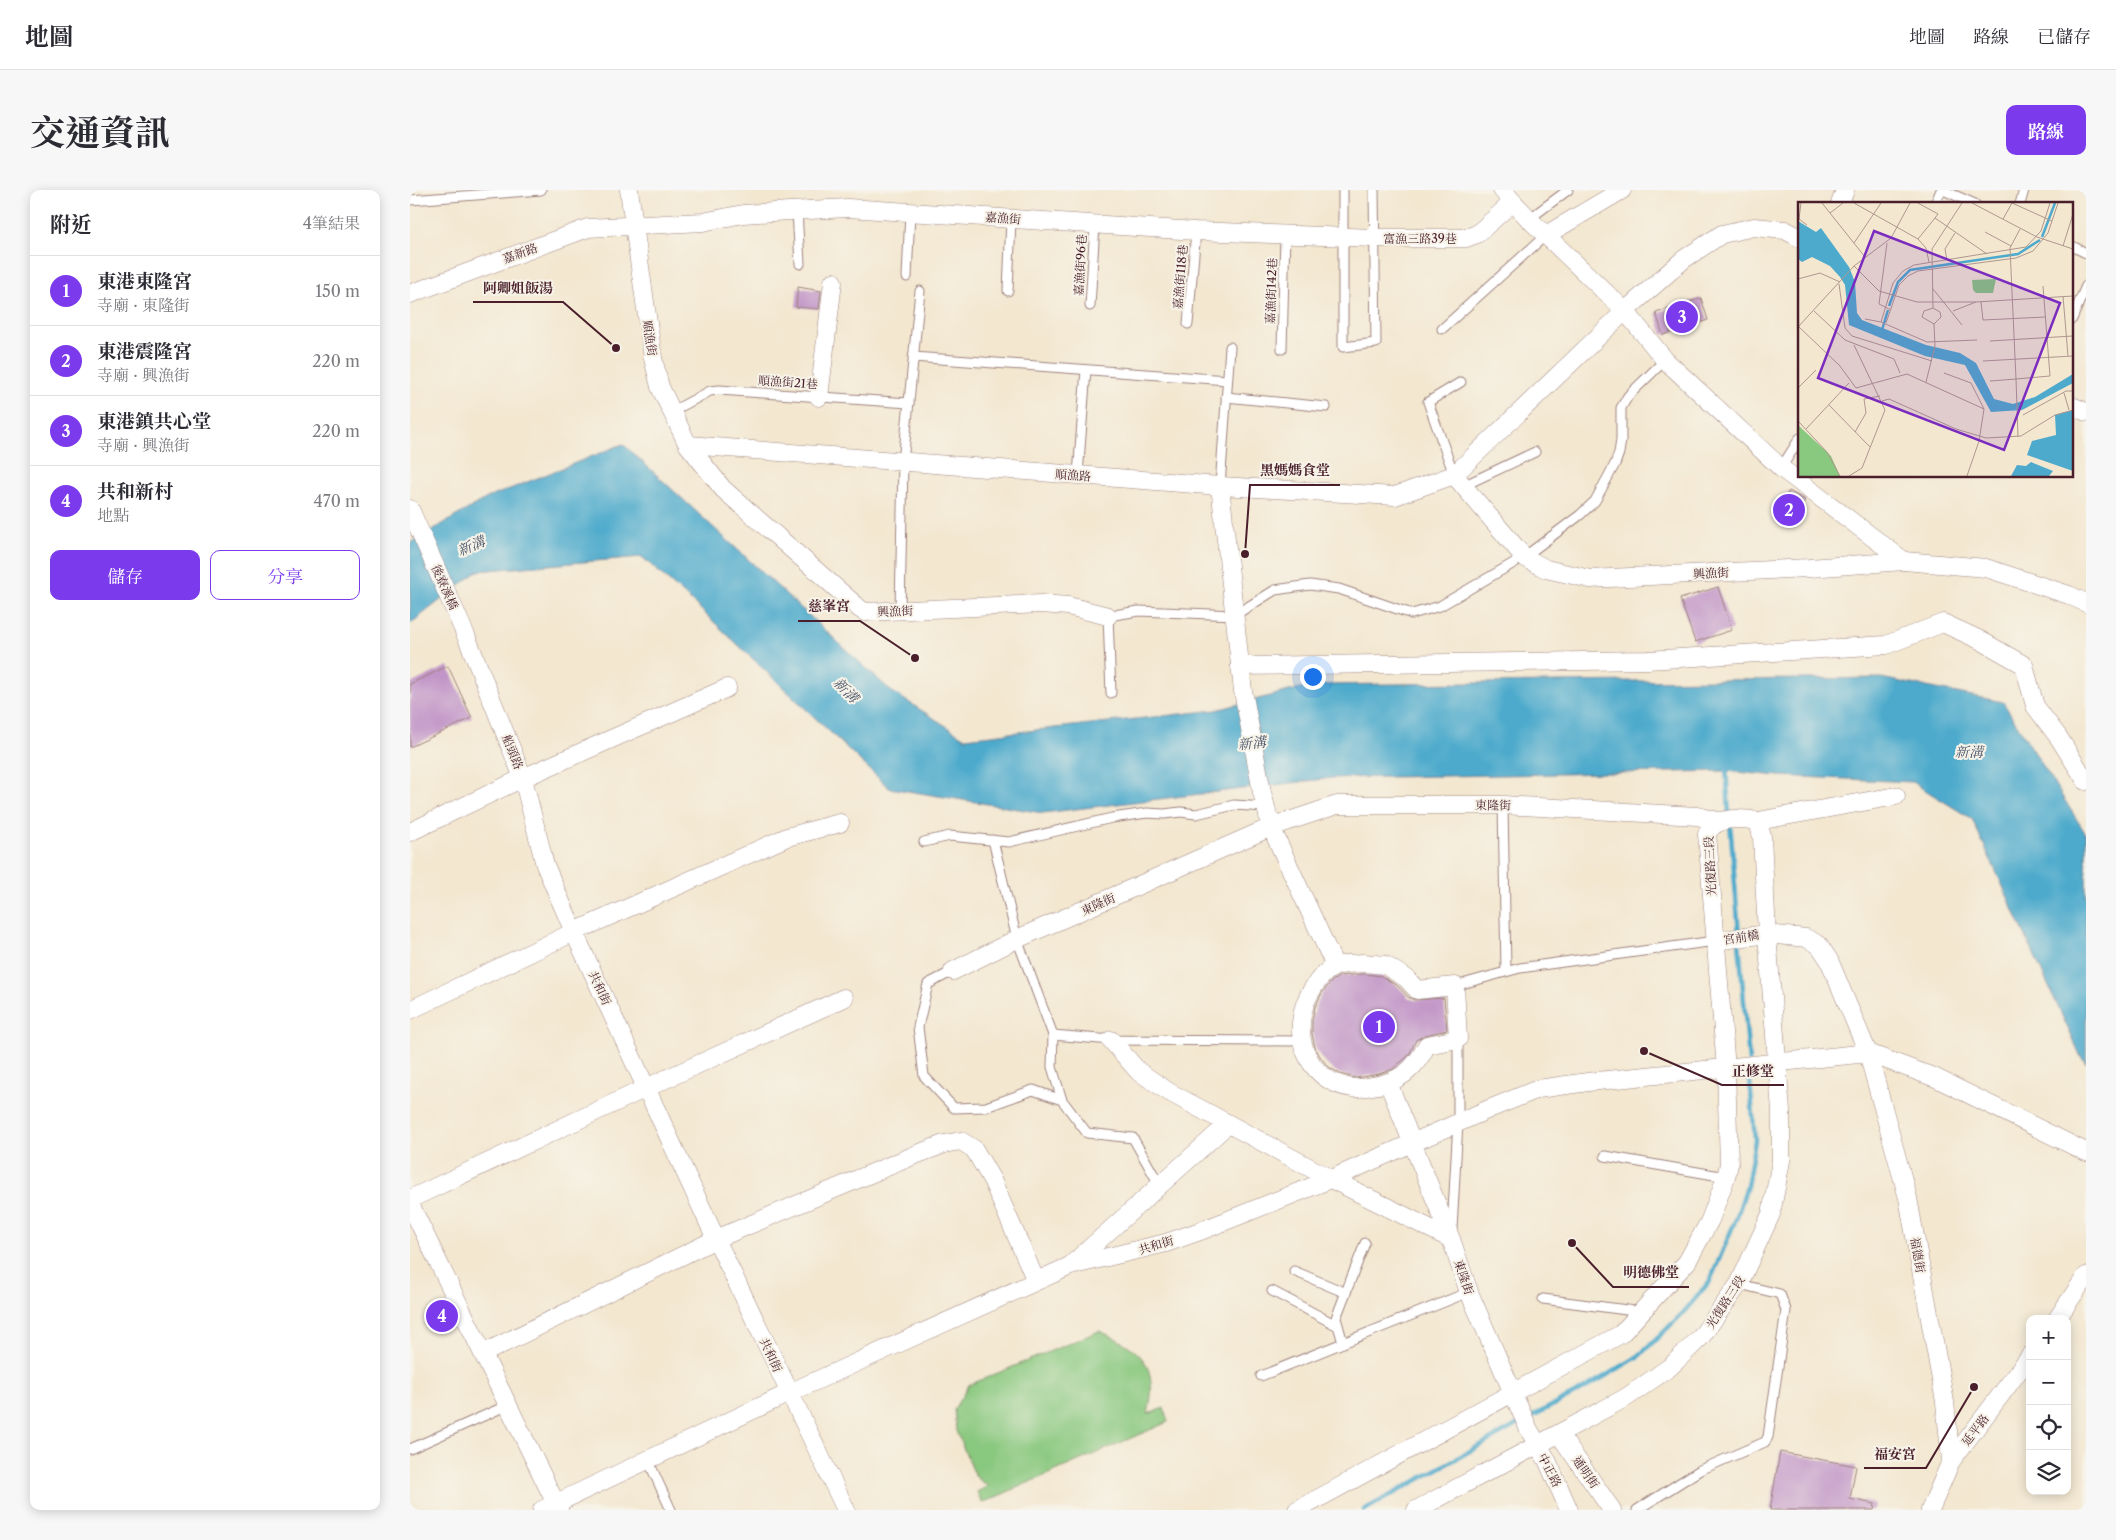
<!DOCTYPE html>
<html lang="zh-TW">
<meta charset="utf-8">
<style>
:root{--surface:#fff;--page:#f7f7f7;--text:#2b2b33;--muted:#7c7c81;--line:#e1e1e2;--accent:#7c3aed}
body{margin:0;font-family:"Libre Caslon Text","Noto Serif TC",serif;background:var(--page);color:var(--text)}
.controls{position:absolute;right:15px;bottom:15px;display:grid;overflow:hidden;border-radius:10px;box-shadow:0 2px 12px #0003}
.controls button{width:45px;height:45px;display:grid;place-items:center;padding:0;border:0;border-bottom:1px solid var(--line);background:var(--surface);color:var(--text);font:25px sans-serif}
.you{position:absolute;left:902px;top:486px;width:18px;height:18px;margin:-12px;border:4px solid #fff;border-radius:50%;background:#1a73e8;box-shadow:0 0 0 8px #1a73e833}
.badge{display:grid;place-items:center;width:32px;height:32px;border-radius:50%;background:var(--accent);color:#fff;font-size:16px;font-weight:700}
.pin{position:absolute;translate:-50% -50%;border:2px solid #fff;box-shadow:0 1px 5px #0006}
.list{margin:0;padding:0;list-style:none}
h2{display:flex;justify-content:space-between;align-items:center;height:65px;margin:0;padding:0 20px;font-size:21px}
h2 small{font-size:16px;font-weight:400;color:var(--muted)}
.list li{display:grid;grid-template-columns:32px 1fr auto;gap:15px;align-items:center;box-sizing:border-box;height:70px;padding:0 20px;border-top:1px solid var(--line)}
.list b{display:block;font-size:19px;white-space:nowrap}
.list p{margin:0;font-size:16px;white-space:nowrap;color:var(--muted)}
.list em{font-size:16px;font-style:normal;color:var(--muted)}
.actions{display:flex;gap:10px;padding:15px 20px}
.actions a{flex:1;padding:11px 0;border:1px solid var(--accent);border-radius:10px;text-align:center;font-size:18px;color:var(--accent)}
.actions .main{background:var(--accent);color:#fff}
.icon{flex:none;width:28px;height:28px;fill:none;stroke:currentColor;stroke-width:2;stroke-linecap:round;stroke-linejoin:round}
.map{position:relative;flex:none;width:1676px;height:1320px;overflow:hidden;border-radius:10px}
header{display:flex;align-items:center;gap:30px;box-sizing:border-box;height:70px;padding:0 25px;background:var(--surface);border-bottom:1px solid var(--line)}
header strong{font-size:24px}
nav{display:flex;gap:28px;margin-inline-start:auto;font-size:18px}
.intro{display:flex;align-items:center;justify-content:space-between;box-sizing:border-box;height:120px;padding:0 30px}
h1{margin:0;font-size:35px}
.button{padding:12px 22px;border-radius:10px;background:var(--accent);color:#fff;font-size:18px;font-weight:700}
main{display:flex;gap:30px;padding:0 30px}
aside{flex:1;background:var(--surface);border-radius:10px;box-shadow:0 2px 12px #0003}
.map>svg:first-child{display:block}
.green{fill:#89c87f;stroke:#6a7455}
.water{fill:#4eaacc;stroke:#4c647c}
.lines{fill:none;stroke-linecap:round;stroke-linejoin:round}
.stream{stroke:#4eaacc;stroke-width:4.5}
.building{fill:#c195c7}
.service-casing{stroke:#9e837e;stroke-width:11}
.minor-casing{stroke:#9e837e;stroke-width:19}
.service{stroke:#fff;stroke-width:9}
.minor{stroke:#fff;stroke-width:18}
.labels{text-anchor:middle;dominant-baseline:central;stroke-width:4;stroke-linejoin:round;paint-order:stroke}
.street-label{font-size:12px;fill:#4a1f2b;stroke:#f7f3e8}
.water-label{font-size:14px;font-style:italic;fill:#4c576b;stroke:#f7f3e8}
.inset-river{fill:none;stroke:#4eaacc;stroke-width:2.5}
.inset-road{fill:none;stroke:#af978e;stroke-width:1}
.view{fill:#7b2cbf;fill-opacity:0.15;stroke:#7b2cbf;stroke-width:2.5}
.inset-edge{fill:none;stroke:#4a1f2b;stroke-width:2.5}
.leader{fill:none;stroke:#4a1f2b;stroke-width:2}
.callout-dot{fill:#4a1f2b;stroke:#f7f3e8;stroke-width:2}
.callout-label{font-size:14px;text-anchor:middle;font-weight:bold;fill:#4a1f2b;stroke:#f7f3e8;stroke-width:4;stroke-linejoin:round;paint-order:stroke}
</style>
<header>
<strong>地圖</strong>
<nav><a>地圖</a><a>路線</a><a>已儲存</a></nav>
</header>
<div class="intro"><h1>交通資訊</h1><a class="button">路線</a></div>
<main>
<aside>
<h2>附近<small>4筆結果</small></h2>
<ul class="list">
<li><span class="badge">1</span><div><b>東港東隆宮</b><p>寺廟 · 東隆街</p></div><em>150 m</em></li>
<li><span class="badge">2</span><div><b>東港震隆宮</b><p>寺廟 · 興漁街</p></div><em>220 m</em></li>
<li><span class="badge">3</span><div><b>東港鎮共心堂</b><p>寺廟 · 興漁街</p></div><em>220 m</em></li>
<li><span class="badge">4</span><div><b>共和新村</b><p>地點</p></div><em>470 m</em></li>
</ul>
<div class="actions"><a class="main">儲存</a><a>分享</a></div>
</aside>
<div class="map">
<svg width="1676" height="1320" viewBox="0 0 1676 1320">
<rect width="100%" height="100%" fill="#f7f3e8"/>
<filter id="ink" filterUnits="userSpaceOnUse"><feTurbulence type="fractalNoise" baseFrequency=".02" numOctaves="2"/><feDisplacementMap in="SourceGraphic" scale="10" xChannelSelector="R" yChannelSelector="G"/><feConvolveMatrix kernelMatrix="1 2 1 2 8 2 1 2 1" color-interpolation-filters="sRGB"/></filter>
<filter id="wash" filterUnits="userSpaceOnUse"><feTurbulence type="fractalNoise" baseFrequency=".0096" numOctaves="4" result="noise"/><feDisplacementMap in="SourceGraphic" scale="20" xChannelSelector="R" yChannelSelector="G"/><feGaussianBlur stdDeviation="1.12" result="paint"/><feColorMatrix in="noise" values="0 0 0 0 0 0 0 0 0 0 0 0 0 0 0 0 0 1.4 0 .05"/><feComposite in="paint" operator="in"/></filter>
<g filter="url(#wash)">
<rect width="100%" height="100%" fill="#f3e7d0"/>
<path class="green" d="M689,1141C733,1159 749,1176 738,1224L754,1218L758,1232L572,1313L567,1302L578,1296L566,1287L546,1241L544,1219L559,1195Z"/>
<polygon class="water" points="213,254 481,501 555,548 806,520 902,495 1471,488 1593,512 1676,644 1676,873 1671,867 1562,629 1502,592 1369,586 1316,581 923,588 633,623 479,598 287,416 232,367 68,381 0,434 0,353 77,308"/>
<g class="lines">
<g class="stream">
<polyline points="1316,575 1319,625"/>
<polyline points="1320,632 1329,744"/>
<polyline points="1329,752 1339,871"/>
<polyline points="1119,1228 1170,1201 1229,1166 1273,1123 1300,1091 1326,1029 1337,996 1345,950 1339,879"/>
<polyline points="954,1320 1112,1232"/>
</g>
</g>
<g id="blocks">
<g class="building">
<polygon points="388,97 411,101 409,119 386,117"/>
<polygon points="1291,108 1298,130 1253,145 1246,123"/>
<polygon points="1379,301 1395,310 1379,338 1363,329"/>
<polygon points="1308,397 1322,440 1285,452 1270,409"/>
<polygon points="38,476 62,528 0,557 0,494"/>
<polygon points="953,784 971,786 988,796 998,807 1004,810 1034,808 1037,840 1015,845 1006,850 999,865 983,879 969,884 946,888 930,884 919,877 911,868 905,857 902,844 902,831 905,817 912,803 922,791 930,786"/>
<polygon points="1370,1262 1446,1276 1440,1309 1465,1314 1464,1320 1360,1320"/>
</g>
</g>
</g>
<g filter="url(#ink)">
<use href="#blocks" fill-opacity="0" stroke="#9e837e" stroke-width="1"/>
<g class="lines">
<g class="service-casing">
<g id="service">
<polyline points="933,0 933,157 966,153 964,0"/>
<polyline points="1533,0 1565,14"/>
<polyline points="0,10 131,0"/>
<polyline points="1525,14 1531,0"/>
<polyline points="1610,14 1614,0"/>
<polyline points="387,20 390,74"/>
<polyline points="1119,29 1158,0"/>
<polyline points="1662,56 1676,63"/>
<polyline points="497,87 500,22"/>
<polyline points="598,101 601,29"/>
<polyline points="680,116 685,34"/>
<polyline points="1662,129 1676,96"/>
<polyline points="778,134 786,41"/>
<polyline points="1032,139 1136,45"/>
<polyline points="872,159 875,44"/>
<polyline points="503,167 817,190"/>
<polyline points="816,207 916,217"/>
<polyline points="261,222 300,201 309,200 499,213"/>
<polyline points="1371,278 1390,248"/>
<polyline points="668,285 676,180"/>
<polyline points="1044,285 1018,212 1051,192"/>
<polyline points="810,296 820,157"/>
<polyline points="1053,296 1125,262"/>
<polyline points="490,421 493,272 510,101"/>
<polyline points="701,503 698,426 729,421 825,425 865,400 900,395 929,399 1002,424 1030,416 1114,367 1170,325 1185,311 1205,274 1209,263 1211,250 1211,218 1218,206 1255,170"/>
<polyline points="1093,615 1096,781"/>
<polyline points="583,650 607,749 643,845 701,850 891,851"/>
<polyline points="514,652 540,646 599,652 702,628 737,623 754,624 771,622 786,624 824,615 856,617"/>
<polyline points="543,781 518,794 508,837 514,886 544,918 576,917 623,900 652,910"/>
<polyline points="1045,796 1110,778 1305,751"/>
<polyline points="643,845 642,877 652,910 677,943 723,948 750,996"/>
<polyline points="1195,966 1316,987"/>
<polyline points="1042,1039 1048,932 1048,849"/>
<polyline points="884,1081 936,1103"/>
<polyline points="862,1101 928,1136"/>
<polyline points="1133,1109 1232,1122"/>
<polyline points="933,1153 926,1128 955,1053"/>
<polyline points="851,1186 1059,1102"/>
<polyline points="0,1259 98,1215"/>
<polyline points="238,1270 261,1320"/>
<polyline points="1227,1320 1290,1280 1355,1252 1358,1247 1376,1120 1370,1104 1329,1094"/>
</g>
</g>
<g class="minor-casing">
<g id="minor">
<polyline points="219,0 243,168 250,197 278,255 313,299 450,419 455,422 631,414 658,416 698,426"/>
<polyline points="1092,0 1119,29 1215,121 1255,170 1371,278 1494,371"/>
<polyline points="1430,14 1435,0"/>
<polyline points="1136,45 1212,0"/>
<polyline points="0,104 178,38 293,32 333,24 379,21 438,18 786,41 964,48 1056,48 1067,44 1103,12"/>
<polyline points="409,207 423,92"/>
<polyline points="1662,216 1676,222"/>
<polyline points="278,255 810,296 985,306 1044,285 1215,121 1274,69 1312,44 1344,37 1375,40 1390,48"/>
<polyline points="1044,285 1114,367 1136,379 1180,389 1399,378 1494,371 1576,378 1659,405 1676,413"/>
<polyline points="810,296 833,501 852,602 861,637 925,776"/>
<polyline points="0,319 57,448 113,588 0,642"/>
<polyline points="830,476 1238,470 1476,455 1533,433 1570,450 1614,475 1625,516 1649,548 1676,591"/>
<polyline points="317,498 113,588 135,675 164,742 306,1049 436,1320"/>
<polyline points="1348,631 1486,606"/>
<polyline points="1305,751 1357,744 1396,748 1409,755 1419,770 1458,863 1498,1008 1535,1212 1541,1271"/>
<path d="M954,773L975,775L996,788L1007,800L1045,796L1048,849L1017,855C1005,879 989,893 962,896C957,897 949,899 943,898C894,892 877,837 903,798C908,790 915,781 924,777C932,773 946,774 954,773Z"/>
<polyline points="543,781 607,749 861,637 927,615 1093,615 1287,626 1308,631"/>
<polyline points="0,820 164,742 377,647 430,633"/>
<polyline points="701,850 728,881 759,902 921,989 1041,1049"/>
<polyline points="979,895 1041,1049 1059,1102 1119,1240 1137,1270 1159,1320"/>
<polyline points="0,1009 236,898 434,808"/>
<polyline points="0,1014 149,1320"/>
<polyline points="660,1076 818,934"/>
<polyline points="1647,1129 1676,1086"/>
<polyline points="74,1163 306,1049 505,965 534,954 551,951 564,959 582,990 626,1091"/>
<polyline points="1149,1244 1202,1320"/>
<polyline points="132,1320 379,1203 660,1076 756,1053 793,1040 921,989 1079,919 1128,899 1178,892 1458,863 1526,888 1676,962"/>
<path d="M887,1320L1211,1144L1277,1072L1300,1030L1316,987L1319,974L1316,879L1297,644C1305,626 1331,628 1348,631L1352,647L1357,744L1371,921V971L1361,1024L1329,1094L1291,1147L1260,1177L1217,1207L1006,1320"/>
<polyline points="1520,1320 1541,1271 1620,1166"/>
</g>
</g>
<use href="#service" class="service"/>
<use href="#minor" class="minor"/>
</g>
</g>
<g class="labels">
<g class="street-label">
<text transform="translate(593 28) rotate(4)">嘉漁街</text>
<text x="1010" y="48">富漁三路39巷</text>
<text transform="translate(110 63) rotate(-20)">嘉新路</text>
<text transform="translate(670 75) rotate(-87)">嘉漁街96巷</text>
<text transform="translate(770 87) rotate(-85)">嘉漁街118巷</text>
<text transform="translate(861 101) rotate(-88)">嘉漁街142巷</text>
<text transform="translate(240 148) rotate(81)">順漁街</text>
<text transform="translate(378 192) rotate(4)">順漁街21巷</text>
<text transform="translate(663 285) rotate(4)">順漁路</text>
<text transform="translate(1301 383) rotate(-3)">興漁街</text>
<text transform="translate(35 397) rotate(66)">後寮溪橋</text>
<text transform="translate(485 421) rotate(-2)">興漁街</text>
<text transform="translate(103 562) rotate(68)">船頭路</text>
<text transform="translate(1083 615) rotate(1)">東隆街</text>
<text transform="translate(1300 676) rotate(-93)">光復路三段</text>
<text transform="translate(688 714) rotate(-24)">東隆街</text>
<text transform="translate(1331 747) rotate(-9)">宮前橋</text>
<text transform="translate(190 798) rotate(65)">共和街</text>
<text transform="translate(746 1055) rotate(-17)">共和街</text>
<text transform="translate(1508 1065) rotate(80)">福德街</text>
<text transform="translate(1054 1087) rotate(71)">東隆街</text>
<text transform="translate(1315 1112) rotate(-57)">光復路三段</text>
<text transform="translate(361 1165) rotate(65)">共和街</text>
<text transform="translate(1565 1240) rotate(-53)">延平路</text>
<text transform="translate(1140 1280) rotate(63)">中正路</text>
<text transform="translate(1176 1282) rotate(55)">通明街</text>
</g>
<g class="water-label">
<text transform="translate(61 356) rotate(-23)">新溝</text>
<text transform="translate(436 500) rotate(46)">新溝</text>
<text transform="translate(842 553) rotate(-6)">新溝</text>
<text x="1559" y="562">新溝</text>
</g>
</g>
<g transform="translate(1388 12)">
<rect width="275" height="275" fill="#f3e7d0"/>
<path d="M198,77L195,91H178L175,88L174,78ZM0,223L33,254L42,274H0Z" fill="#89c87f"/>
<path d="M0,19L18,30L23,26L51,65L57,80L59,111L64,118L128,143L162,151L178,161L196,197L215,202L237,195L275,172V181L224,208L193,210L167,163L127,154L51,123L47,83L42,75L32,64L14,55L4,60L0,57ZM275,208V269L229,253L234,239L258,233L257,213ZM233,260L255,269L251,274H213L219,263L228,264Z" fill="#4eaacc"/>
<path class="inset-river" d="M244,35L257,1M91,104L100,80L112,68L220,52L242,38M84,128L90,108"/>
<path class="inset-road" d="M3,1L1,17L9,23M24,1L67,55M56,1L120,37L128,46L131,60M120,1L140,12L137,16L189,52M174,1L239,35L275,47M214,1L254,19M32,11L45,1M205,17L214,1M187,30L213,44M120,37L137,16M56,41L83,1M89,41L81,102L93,108M265,44L275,12M149,58L147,47L157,31M56,64L81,89L119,100H178L275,94M0,77L22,71L42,80M41,82L47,126L54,134L134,159M135,87L164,123M265,94L270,154M183,100L185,118L247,115M135,106L134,47L164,1M135,106L142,110L143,115L136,122L124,115L126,109ZM16,109L47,138L96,157L102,171M155,109L178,100M67,117L83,120M88,121L101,83L110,74L120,69L218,56L235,49L250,31L260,1M0,125L56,64L93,36L112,1M1,125L42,164L58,186L109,172L186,207M179,138L129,140L83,120L95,81L105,69L116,63L228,45L243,29L252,1M192,139L275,134M185,159L275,154M146,171L173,181L186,207L181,239L169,274M192,179L218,177L212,46L222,27M128,180L137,144L136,122M0,186L18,168M266,191L271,208M84,199L91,197L158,227L188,236L223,234L257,213L275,208M31,203L72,245M225,213L268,189H275M0,219L29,250L42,274M8,227L51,181M57,230L68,211L66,197L82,194M220,235L218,177L252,174L245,84M51,274L64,266L87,208L56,143"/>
<path class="view" d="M76,29L262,101L206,248L20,176Z"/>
<rect width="275" height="275" class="inset-edge"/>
</g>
<path class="leader" d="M206 158L153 112H63M835 364L840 295H930M505 468L450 431H388M1234 861L1312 895H1374M1162 1053L1203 1097H1279M1564 1197L1516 1278H1454"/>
<g class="callout-dot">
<circle cx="206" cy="158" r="5"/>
<circle cx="835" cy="364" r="5"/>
<circle cx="505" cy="468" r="5"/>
<circle cx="1234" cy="861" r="5"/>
<circle cx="1162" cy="1053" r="5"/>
<circle cx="1564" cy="1197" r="5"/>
</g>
<g class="callout-label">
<text x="108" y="103">阿卿姐飯湯</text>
<text x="885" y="285">黑媽媽食堂</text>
<text x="419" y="421">慈峯宮</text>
<text x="1343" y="886">正修堂</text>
<text x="1241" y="1087">明德佛堂</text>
<text x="1485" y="1269">福安宮</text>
</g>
</svg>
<div class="controls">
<button>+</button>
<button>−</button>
<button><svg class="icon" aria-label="locate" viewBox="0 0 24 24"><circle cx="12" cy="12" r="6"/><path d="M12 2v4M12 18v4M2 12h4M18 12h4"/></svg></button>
<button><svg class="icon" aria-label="layers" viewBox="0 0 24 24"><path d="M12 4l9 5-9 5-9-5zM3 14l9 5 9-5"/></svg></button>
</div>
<div class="you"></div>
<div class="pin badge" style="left:969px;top:837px">1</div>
<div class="pin badge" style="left:1379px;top:320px">2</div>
<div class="pin badge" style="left:1272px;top:127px">3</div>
<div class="pin badge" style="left:32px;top:1126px">4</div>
</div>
</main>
